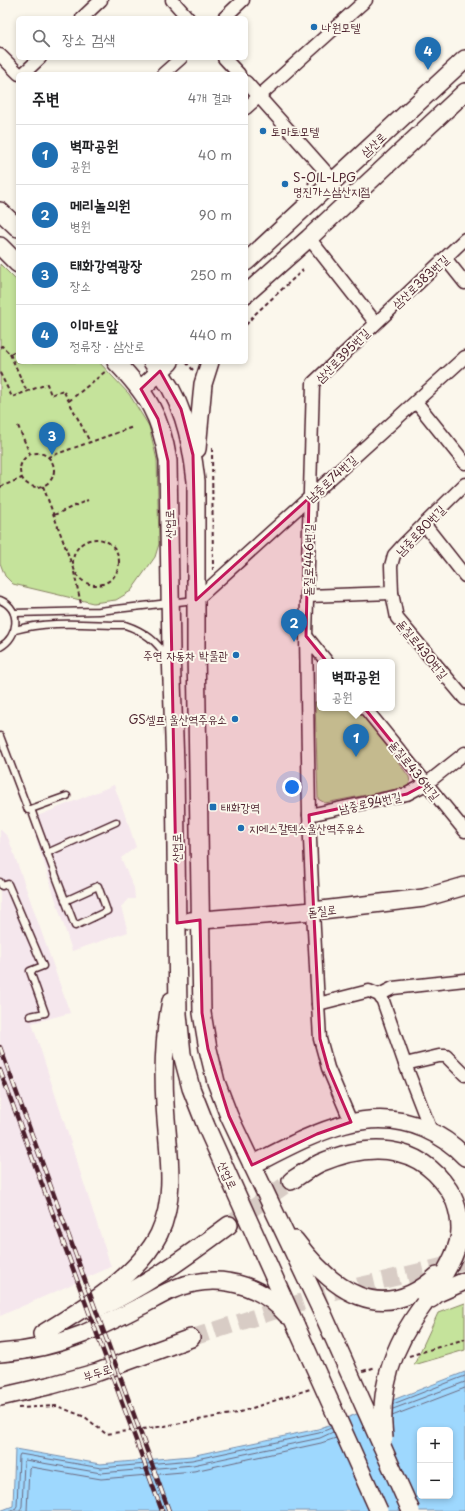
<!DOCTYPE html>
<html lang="ko">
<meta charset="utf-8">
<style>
:root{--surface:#fff;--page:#f2f2f2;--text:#202124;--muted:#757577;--line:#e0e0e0;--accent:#1f6fb2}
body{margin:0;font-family:"Playpen Sans","Poor Story",sans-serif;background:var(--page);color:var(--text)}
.controls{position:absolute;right:12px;bottom:12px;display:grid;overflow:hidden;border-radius:6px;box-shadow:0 2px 6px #0003}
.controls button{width:36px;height:36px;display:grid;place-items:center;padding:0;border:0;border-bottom:1px solid var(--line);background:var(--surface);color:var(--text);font:20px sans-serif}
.you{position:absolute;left:292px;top:787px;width:14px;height:14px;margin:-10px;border:3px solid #fff;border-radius:50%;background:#1a73e8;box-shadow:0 0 0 6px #1a73e833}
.badge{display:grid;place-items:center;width:26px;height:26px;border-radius:50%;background:var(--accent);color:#fff;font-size:13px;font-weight:700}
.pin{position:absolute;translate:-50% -33px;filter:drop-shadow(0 1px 2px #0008)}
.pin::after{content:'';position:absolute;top:21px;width:14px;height:12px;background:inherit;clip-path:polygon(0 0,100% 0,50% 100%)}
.popup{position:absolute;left:317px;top:659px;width:78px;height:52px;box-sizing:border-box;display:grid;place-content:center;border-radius:6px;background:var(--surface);filter:drop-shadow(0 1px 3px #0005);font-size:13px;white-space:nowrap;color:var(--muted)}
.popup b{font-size:15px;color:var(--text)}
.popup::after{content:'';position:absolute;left:50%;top:100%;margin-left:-8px;border:8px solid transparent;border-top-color:var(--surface)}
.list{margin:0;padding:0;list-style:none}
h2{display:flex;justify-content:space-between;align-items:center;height:52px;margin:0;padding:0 16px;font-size:17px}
h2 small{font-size:13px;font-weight:400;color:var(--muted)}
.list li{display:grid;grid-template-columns:26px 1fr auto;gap:12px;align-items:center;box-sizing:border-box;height:60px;padding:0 16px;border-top:1px solid var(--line)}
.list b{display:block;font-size:15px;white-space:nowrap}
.list p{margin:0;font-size:13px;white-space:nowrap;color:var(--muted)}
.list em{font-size:13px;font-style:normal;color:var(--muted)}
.icon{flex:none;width:22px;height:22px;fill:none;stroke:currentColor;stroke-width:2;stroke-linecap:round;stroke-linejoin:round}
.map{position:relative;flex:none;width:465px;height:1511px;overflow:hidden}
.search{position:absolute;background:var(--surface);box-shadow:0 2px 6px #0003;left:16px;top:16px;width:232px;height:44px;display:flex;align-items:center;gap:10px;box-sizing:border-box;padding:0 14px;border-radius:6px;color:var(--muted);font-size:15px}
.panel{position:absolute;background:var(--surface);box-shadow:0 2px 6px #0003;left:16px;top:72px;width:232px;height:292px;border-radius:6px}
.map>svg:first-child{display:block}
.built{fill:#f5e7ed}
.green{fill:#c5e39b;stroke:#888163}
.water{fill:#9ed8fe;stroke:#7c8eaa;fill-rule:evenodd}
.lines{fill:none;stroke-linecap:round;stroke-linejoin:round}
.shore{stroke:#6c697f;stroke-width:1}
.secondary-tunnel{stroke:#d8ccc5;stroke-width:17;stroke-dasharray:17 8;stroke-linecap:butt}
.service-casing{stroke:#4a1f2b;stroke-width:9}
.minor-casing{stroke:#4a1f2b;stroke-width:15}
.secondary-casing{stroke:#4a1f2b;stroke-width:20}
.path{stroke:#4a1f2b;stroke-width:2;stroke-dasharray:4 3;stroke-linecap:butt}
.service{stroke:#fbf7ec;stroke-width:6}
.minor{stroke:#fbf7ec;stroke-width:12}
.secondary{stroke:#fbf7ec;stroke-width:17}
.rail-casing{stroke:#4a1f2b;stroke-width:4.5}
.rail{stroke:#fbf7ec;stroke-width:3;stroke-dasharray:9;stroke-linecap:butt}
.secondary-bridge-casing{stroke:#4a1f2b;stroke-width:20;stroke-linecap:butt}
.secondary-bridge{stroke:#fbf7ec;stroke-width:17}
.marked{fill:#c2185b;fill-opacity:0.2;stroke:#c2185b;stroke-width:3;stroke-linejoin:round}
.poi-dot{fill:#1f6fb2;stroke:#fbf7ec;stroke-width:1.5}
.labels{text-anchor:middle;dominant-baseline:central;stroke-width:4;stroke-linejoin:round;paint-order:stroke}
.poi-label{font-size:12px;fill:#4a1f2b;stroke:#fbf7ec;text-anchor:start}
.street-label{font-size:12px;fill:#4a1f2b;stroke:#fbf7ec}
</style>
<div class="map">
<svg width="465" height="1511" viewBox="0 0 465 1511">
<rect width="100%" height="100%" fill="#fbf7ec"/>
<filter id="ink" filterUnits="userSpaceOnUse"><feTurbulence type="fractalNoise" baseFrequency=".025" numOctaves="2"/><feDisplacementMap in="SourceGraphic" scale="8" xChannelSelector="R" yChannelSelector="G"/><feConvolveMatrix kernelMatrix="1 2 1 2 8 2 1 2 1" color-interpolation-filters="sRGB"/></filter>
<g filter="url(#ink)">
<g class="built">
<polygon points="114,785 128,823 136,847 121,858 134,888 135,899 128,899 121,907 128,932 72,951 30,819"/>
<polygon points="0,829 8,837 70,1013 32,1023 111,1267 0,1316"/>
</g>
<g class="green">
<polygon points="0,264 18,282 18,362 99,362 129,394 149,426 157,460 159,544 155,557 131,591 116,600 93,603 13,584 5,576 0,563"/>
<polygon points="315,702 320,702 320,708 356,708 386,745 409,777 410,782 407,787 325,803 318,799"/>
<polygon points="465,1303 465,1350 414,1365 438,1313"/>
</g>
<path class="water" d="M465,1372V1511H0L13,1506L15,1449L100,1464L191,1456L318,1429ZM420,1430H450V1496H420Z"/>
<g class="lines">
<g class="shore">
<polyline points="393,1404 465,1376"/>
<polyline points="393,1409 465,1382"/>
<polyline points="392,1416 465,1388"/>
<polyline points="11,1511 15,1509 17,1506 19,1456 20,1454 101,1468 192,1460 319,1433 331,1428"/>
<polyline points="20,1511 22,1506 24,1462 25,1460 101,1473 193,1465 320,1438 333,1432"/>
<polyline points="27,1511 29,1469 31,1467 101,1479 194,1471 321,1443 336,1438"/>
</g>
<g class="secondary-tunnel">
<polyline points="229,1225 291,1181"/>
<polyline points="191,1338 333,1292 465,1261"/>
</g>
<g class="service-casing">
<g id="service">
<path d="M0,600C22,609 19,637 0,647"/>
<polyline points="14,613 99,611 195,600"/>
<path d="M15,630C50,620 89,625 125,625C143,631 157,640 166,657"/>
<polyline points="0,736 28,810 67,796"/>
<path d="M31,809C45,848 60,887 75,926L107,911L98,886L65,901"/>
<polyline points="47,853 116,822"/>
<polyline points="0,882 2,886 8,884 43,966 30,971 45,1013 30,1016"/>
</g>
</g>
<g class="minor-casing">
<g id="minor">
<polyline points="172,0 188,18"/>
<polyline points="82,18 101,0"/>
<polyline points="224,18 243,0"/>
<polyline points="0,55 19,74"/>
<polyline points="224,58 239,74"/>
<polyline points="23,74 40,58"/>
<polyline points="163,74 181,58"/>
<polyline points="246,82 334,181"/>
<polyline points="246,108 366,0"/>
<polyline points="309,238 375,322"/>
<polyline points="465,239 313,383 306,636 309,815 313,911 318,1004 369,991 379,995 383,1001 405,1064 439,1056 446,1056 465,1075"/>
<polyline points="445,258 465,283"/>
<polyline points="416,402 465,463"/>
<polyline points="465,484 404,544 394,555 391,566 392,593 397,618 465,699"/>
<polyline points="424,524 465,576"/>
<polyline points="307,596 392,593"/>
<polyline points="196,600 465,357"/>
<polyline points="306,636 327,662"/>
<polyline points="365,708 465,831"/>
<polyline points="309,815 407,794 426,784 465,753"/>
<polyline points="379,995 393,988 465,980"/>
<polyline points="318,1004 320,1039 328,1068 351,1122"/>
<polyline points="405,1064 431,1131"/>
</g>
</g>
<g class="secondary-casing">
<g id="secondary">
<polyline points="0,211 18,228"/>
<polyline points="0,246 18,264"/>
<polyline points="246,262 465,59"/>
<polyline points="246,294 309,238 465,92"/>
<path d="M116,362C147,394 161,416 168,461L171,652L175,765L178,1014L182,1054L191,1088L206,1126L296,1326"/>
<path d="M152,362C182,396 191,437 196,481V649L202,1013L208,1049L216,1082L229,1116L323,1314"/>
<polyline points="141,389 170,362"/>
<polyline points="197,449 203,384 210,362"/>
<polyline points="190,921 313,911 424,898 465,886"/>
<path d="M252,1165C306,1138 365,1102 425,1129C441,1136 453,1144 465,1157"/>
<path d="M291,1181C300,1175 310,1168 320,1163C368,1143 417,1142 449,1190C458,1204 463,1227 458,1243C452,1265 437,1285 424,1304"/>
<path d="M295,1240C332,1290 381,1327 437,1276"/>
<polyline points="431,1299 438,1293 465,1281"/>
<path d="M93,1311C142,1289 186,1257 229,1225"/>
<path d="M42,1334C82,1310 138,1276 159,1234C178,1194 167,1146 165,1104C163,1070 164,1035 171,1001"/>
<path d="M0,1353C29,1351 56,1345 83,1334C103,1325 122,1316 141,1306C158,1297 175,1286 194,1283C229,1276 264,1288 287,1315"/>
<polyline points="0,1397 52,1385 98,1372 191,1338"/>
</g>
</g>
<g class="path">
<polyline points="308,184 311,178"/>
<polyline points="246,325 254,315 303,270"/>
<polyline points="0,347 2,346 10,354 17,350"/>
<polyline points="10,354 27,392"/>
<polyline points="186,362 193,370"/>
<polyline points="0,373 12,397 47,384 51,395 63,390 90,442"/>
<polyline points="69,401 106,371"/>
<polyline points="18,426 30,454"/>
<polyline points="212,448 213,570"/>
<circle cx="37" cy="470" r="17"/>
<polyline points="48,457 133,427"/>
<polyline points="43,486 72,565"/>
<polyline points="0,487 22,478"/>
<polyline points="54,515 88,500"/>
<circle cx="96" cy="562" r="23"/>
<polyline points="74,572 81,604"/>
<polyline points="409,1356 465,1339"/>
<polyline points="363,1371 376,1367"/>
<polyline points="18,1408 57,1406 85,1417 106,1434 165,1426 237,1413 310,1389"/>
</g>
<use href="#service" class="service"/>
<use href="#minor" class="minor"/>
<use href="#secondary" class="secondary"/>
<g class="rail-casing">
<g id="rail">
<polyline points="0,1047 169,1511"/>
<polyline points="0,1070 162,1511"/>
</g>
</g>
<use href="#rail" class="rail"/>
<g class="secondary-bridge-casing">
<g id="secondary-bridge">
<polyline points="323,1314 411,1511"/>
<polyline points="296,1326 379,1511"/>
<path d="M384,1439C378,1389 394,1343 424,1304"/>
</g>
</g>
<use href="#secondary-bridge" class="secondary-bridge"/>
</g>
</g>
<path class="marked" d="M160,371L181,409L193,455L196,600L309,498L306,636L426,784L407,794L309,815L320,1039L328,1068L351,1122L317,1134L252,1165L229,1116L208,1049L202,1013L200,920L177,923L168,461L158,419L141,389Z"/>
<g class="poi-dot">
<circle cx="314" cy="27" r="4"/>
<circle cx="263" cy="131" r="4"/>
<circle cx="285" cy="184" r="4"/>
<circle cx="236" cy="655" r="4"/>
<circle cx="235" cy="719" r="4"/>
<rect x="209" y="803" width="8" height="8" rx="2"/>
<circle cx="241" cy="828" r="4"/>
</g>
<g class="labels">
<g class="poi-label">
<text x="322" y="27">나원모텔</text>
<text x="271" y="131">토마토모텔</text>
<text x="293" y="177">S-OIL-LPG<tspan x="293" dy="14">명진가스삼산지점</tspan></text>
<text x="228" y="655" text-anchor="end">주연 자동차 박물관</text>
<text x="227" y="719" text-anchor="end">GS셀프 울산역주유소</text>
<text x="221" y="807">태화강역</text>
<text x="249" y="828">지에스칼텍스울산역주유소</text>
</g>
<g class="street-label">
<text transform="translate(373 144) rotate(-43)">삼산로</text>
<text transform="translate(420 281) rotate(-43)">삼산로383번길</text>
<text transform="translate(342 355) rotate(-45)">삼산로395번길</text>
<text transform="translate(331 478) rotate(-42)">남중로74번길</text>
<text transform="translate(169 524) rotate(-91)">산업로</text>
<text transform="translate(420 530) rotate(-46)">남중로80번길</text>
<text transform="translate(308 560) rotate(-89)">돋질로446번길</text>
<text transform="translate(423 649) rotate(51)">돋질로430번길</text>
<text transform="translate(415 770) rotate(51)">돋질로436번길</text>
<text transform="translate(370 802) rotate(-12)">남중로94번길</text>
<text transform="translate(176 848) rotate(-91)">산업로</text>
<text transform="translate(322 910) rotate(-6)">돋질로</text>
<text transform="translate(228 1175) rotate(66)">산업로</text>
<text transform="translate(97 1372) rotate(-18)">부두로</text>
</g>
</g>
</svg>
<div class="controls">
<button>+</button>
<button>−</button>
</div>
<div class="you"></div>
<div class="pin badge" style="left:356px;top:757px">1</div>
<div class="popup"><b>벽파공원</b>공원</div>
<div class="pin badge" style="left:294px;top:642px">2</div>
<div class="pin badge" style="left:52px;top:455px">3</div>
<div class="pin badge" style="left:428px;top:70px">4</div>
<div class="search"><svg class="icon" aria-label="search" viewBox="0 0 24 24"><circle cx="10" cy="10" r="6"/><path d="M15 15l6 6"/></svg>장소 검색</div>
<section class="panel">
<h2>주변<small>4개 결과</small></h2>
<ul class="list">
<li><span class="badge">1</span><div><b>벽파공원</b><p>공원</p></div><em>40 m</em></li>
<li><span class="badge">2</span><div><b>메리놀의원</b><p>병원</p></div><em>90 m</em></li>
<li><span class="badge">3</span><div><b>태화강역광장</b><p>장소</p></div><em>250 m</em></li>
<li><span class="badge">4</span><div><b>이마트앞</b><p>정류장 · 삼산로</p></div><em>440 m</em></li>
</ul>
</section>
</div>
